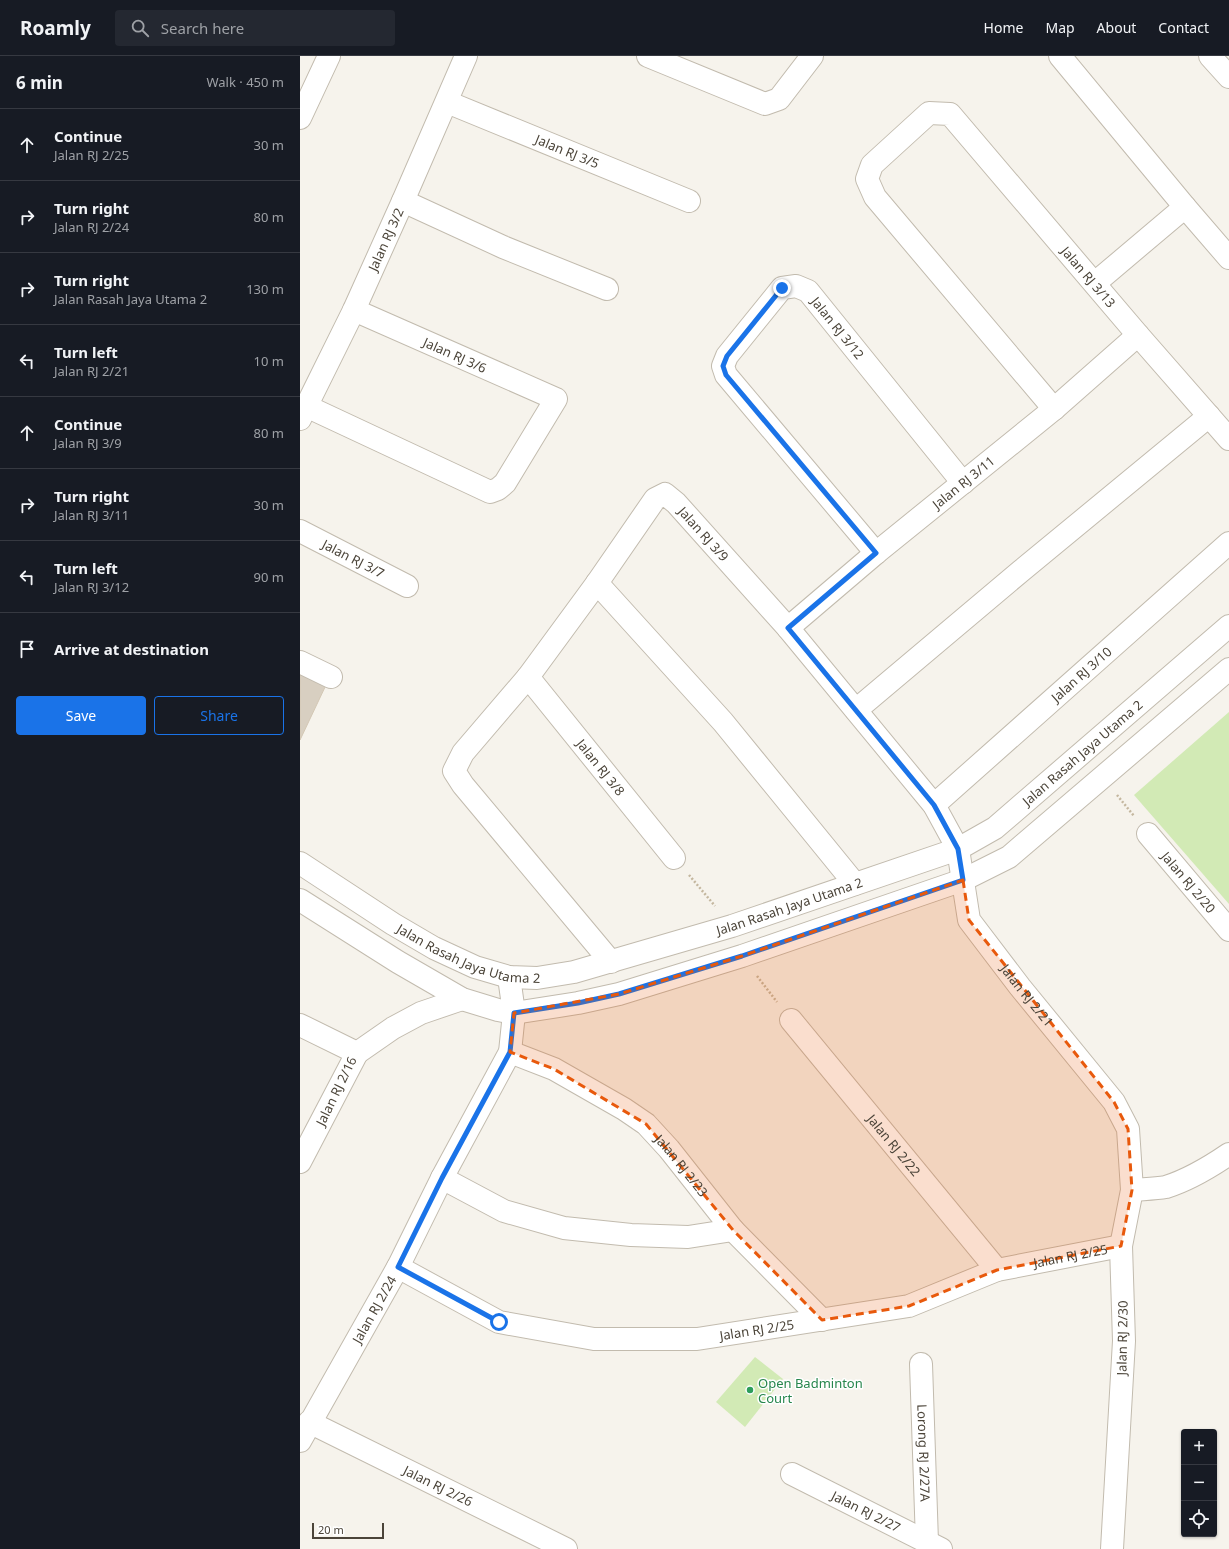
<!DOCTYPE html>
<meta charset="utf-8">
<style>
:root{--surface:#171b24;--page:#242831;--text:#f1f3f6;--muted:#9ea1a6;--line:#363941;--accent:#1a73e8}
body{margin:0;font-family:"Noto Sans",sans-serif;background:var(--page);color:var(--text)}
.controls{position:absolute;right:12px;bottom:12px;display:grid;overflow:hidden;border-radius:4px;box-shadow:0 1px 3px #0004}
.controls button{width:36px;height:36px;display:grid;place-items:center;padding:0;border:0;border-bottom:1px solid var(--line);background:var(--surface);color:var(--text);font:20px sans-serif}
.scale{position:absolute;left:12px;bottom:10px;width:72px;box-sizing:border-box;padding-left:4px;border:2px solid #4b4439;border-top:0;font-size:11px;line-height:14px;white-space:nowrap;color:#4b4439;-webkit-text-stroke:3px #fff;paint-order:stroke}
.stop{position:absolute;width:12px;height:12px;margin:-9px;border:3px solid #1a73e8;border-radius:50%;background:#fff}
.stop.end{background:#1a73e8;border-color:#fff;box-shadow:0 1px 4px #0008}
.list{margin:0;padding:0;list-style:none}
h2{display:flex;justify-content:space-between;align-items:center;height:52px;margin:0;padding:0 16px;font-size:17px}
h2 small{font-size:13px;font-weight:400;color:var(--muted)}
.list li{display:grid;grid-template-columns:26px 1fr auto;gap:12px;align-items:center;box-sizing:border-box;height:72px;padding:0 16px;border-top:1px solid var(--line)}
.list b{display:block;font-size:15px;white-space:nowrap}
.list p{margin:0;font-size:13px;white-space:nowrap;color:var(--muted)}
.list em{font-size:13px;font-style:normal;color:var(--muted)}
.actions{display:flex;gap:8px;padding:12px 16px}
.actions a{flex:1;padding:9px 0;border:1px solid var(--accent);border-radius:4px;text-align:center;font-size:14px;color:var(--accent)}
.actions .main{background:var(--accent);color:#fff}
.icon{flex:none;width:22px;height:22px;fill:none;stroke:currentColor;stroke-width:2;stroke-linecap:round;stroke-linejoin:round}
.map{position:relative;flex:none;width:929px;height:1493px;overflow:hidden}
header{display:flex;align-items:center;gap:24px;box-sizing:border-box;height:56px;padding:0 20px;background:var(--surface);border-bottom:1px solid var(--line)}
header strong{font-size:19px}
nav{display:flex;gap:22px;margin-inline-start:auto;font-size:14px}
.search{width:280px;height:36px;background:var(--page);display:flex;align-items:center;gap:10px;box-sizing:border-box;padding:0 14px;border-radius:4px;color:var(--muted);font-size:15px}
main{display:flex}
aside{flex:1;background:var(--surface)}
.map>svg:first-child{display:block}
.green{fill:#d2eab5}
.building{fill:#d8cfc1;stroke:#d3c7b4}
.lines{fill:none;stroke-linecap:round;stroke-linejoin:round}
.minor-casing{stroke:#c2bbae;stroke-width:24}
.path{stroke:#c4b79f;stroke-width:2.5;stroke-dasharray:2 2;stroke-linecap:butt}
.minor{stroke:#fff;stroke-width:22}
.route{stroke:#1a73e8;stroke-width:5}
.marked{fill:#e8590c;fill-opacity:0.2;stroke:#e8590c;stroke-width:3;stroke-dasharray:8 5;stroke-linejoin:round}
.leisure-dot{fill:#2e9e5b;stroke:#fff;stroke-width:1.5}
.labels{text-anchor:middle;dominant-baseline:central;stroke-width:3;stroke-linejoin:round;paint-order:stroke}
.street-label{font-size:13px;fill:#4b4439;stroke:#fff}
.leisure-label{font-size:13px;fill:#27864d;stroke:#fff;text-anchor:start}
</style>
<header>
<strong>Roamly</strong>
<div class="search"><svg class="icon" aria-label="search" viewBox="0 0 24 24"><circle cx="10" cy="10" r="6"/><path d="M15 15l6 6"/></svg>Search here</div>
<nav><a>Home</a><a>Map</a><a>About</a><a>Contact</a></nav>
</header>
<main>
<aside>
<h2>6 min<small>Walk · 450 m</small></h2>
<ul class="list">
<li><svg class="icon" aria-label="ahead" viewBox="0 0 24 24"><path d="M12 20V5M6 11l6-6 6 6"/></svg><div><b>Continue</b><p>Jalan RJ 2/25</p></div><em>30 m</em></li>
<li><svg class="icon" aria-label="right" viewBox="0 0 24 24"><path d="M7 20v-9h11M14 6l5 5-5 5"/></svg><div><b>Turn right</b><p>Jalan RJ 2/24</p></div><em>80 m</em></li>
<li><svg class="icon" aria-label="right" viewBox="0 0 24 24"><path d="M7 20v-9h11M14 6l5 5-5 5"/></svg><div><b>Turn right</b><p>Jalan Rasah Jaya Utama 2</p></div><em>130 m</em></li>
<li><svg class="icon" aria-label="left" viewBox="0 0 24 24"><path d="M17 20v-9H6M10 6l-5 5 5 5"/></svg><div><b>Turn left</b><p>Jalan RJ 2/21</p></div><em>10 m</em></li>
<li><svg class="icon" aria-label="ahead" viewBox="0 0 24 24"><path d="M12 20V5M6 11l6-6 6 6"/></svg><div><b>Continue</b><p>Jalan RJ 3/9</p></div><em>80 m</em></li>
<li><svg class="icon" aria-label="right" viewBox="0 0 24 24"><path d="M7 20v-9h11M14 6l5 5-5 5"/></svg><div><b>Turn right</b><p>Jalan RJ 3/11</p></div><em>30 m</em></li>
<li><svg class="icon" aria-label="left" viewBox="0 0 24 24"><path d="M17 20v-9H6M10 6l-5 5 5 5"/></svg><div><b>Turn left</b><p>Jalan RJ 3/12</p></div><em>90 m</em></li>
<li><svg class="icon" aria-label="arrive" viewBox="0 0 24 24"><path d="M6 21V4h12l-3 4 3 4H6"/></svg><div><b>Arrive at destination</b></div></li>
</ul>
<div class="actions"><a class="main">Save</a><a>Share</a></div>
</aside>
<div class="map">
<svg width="929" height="1493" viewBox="0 0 929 1493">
<rect width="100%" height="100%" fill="#f6f3ec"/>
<g class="green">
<polygon points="929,656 929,848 834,739"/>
<polygon points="455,1301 483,1323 445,1371 416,1346"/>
</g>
<polygon class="building" points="0,616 26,629 0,684"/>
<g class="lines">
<g class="minor-casing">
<g id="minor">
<polyline points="348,0 465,48 479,43 512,0"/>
<polyline points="760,0 885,151 929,202"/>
<polyline points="910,0 929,21"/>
<path id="s1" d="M147,46L389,145"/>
<polyline points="0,62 29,0"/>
<polyline points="103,145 203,191 307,233"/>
<polyline points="795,227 885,151"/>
<polyline points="6,350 190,436 198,433 205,427 256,343 54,254"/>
<path id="s2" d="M754,353L575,141L567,123L572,109L629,57L650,58L838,279L929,383"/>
<path id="s3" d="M0,363L54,254L103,145L166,0"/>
<path id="s4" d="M0,475L107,530"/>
<path id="s5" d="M576,497L426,319L423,310L427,300L482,232L496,230L508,235L663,427"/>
<polyline points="297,527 423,666 555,828"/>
<path id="s6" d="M488,572L576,497L754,353L838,279"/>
<polyline points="0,606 31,621"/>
<path id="s7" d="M228,621L374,802"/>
<polyline points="556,654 721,515 909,360"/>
<path id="s8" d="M634,749L929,487"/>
<path id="s9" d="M848,778L929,874"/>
<path id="s10" d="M0,807L93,868L134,892L175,911L209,921L237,922L274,916L432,870L658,793L695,772L929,570"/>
<polyline points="0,844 98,906 162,943 198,954 214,957 278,947 319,938 442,900 663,824 709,801 929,613"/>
<path id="s11" d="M311,906L163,729L154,715L163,697L228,621L297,527L355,443L365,438L376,447L488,572L634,749L658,793L669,864L720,931L814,1046L828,1073L832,1134L821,1190L824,1285L812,1493"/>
<path id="s12" d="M491,964L697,1214"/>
<polyline points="0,969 57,997 0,1106"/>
<path id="s13" d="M210,996L254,1013L324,1053L346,1068L369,1093L433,1174L522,1264"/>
<polyline points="57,997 93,972 121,957 162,943"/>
<polyline points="142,1122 204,1155 264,1172 331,1179 388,1181 433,1174"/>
<path d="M832,1134C843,1133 855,1133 866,1131C888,1124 910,1111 929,1098"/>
<path id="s14" d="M98,1211L199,1266L294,1283H397L609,1250L697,1214L821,1190"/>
<path id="s15" d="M621,1308L627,1486"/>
<path id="s16" d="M9,1366L266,1493"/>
<path id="s17" d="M0,1385L98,1211L142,1122L210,996L214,957L209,921"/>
<path id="s18" d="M492,1418L641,1493"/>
</g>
</g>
<g class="path">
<polyline points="817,739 834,760"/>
<polyline points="389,819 415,850"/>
<polyline points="457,920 477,946"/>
</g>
<use href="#minor" class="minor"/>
</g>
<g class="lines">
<polyline class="route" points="199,1266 98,1211 142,1122 210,996 214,957 278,947 319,938 442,900 663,824 658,793 634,749 488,572 576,497 426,319 423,310 427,300 482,232"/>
</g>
<path class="marked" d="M663,824L669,864L814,1046L828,1073L832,1134L821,1190L697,1214L609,1250L522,1264L433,1174L346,1068L254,1013L210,996L214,957L319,938L442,900Z"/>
<circle class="leisure-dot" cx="450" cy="1334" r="4"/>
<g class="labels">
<g class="street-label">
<text stroke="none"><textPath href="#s1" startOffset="130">Jalan RJ 3/5</textPath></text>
<text stroke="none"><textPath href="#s3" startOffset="199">Jalan RJ 3/2</textPath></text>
<text stroke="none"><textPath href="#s2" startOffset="624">Jalan RJ 3/13</textPath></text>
<text stroke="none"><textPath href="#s5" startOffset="415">Jalan RJ 3/12</textPath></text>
<text transform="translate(155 299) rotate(24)">Jalan RJ 3/6</text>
<text stroke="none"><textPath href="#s6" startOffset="228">Jalan RJ 3/11</textPath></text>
<text stroke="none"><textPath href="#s11" startOffset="653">Jalan RJ 3/9</textPath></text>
<text stroke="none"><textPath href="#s4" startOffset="60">Jalan RJ 3/7</textPath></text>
<text stroke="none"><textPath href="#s8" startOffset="197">Jalan RJ 3/10</textPath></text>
<text stroke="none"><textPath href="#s10" startOffset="866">Jalan Rasah Jaya Utama 2</textPath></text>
<text stroke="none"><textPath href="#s7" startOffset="116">Jalan RJ 3/8</textPath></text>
<text stroke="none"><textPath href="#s9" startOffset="63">Jalan RJ 2/20</textPath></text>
<text stroke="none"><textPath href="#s10" startOffset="530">Jalan Rasah Jaya Utama 2</textPath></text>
<text stroke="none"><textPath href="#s10" startOffset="194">Jalan Rasah Jaya Utama 2</textPath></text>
<text stroke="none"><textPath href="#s11" startOffset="1226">Jalan RJ 2/21</textPath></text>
<text transform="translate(36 1035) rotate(-64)">Jalan RJ 2/16</text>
<text stroke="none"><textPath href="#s12" startOffset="162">Jalan RJ 2/22</textPath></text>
<text stroke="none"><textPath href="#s13" startOffset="209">Jalan RJ 2/23</textPath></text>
<text stroke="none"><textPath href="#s14" startOffset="699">Jalan RJ 2/25</textPath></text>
<text stroke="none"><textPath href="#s17" startOffset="151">Jalan RJ 2/24</textPath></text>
<text stroke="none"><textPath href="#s14" startOffset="375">Jalan RJ 2/25</textPath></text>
<text transform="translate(822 1282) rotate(-89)">Jalan RJ 2/30</text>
<text stroke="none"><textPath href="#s15" startOffset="89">Lorong RJ 2/27A</textPath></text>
<text stroke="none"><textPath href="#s16" startOffset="144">Jalan RJ 2/26</textPath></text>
<text stroke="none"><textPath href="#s18" startOffset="83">Jalan RJ 2/27</textPath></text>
</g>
<g class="leisure-label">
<text x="458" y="1327">Open Badminton<tspan x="458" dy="15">Court</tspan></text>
</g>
</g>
</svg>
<div class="controls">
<button>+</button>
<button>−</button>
<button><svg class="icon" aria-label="locate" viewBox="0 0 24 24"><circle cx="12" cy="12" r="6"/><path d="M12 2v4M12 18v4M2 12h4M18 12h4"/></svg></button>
</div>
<div class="scale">20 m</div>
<div class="stop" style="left:199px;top:1266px"></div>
<div class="stop end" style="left:482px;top:232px"></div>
</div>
</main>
